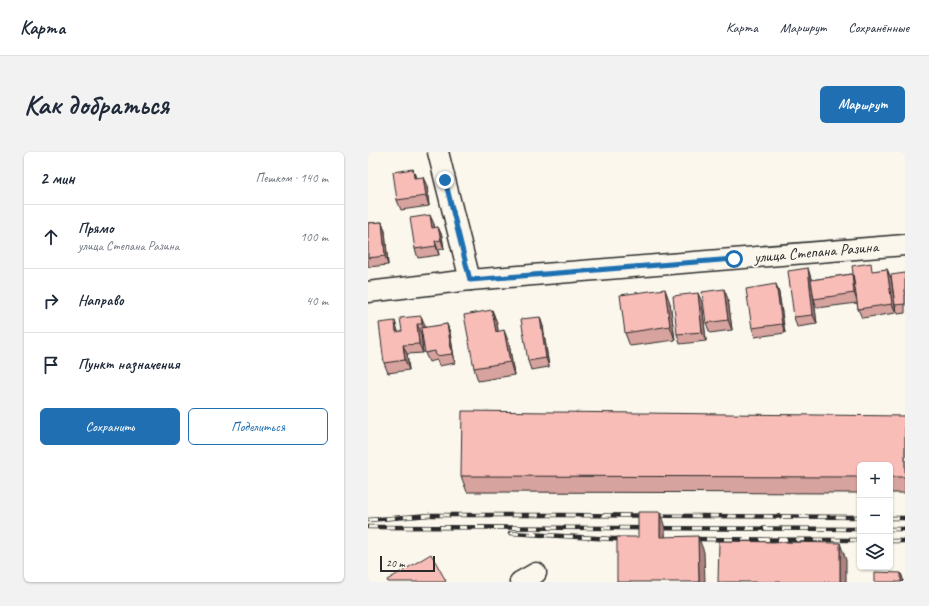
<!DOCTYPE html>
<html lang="ru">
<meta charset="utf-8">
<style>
:root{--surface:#fff;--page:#f2f2f3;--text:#1f2937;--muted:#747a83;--line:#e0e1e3;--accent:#1f6fb2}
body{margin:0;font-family:Caveat,sans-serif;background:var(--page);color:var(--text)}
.controls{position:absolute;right:12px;bottom:12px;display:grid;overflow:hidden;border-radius:6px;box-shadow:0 1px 3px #0004}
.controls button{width:36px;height:36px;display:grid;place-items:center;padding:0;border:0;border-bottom:1px solid var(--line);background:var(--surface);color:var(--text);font:20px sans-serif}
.scale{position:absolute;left:12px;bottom:10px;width:55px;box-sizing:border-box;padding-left:4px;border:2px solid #2b2b2b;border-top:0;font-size:11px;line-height:14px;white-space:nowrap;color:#2b2b2b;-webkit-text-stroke:3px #fbf7ec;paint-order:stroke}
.stop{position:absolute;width:12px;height:12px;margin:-9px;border:3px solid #1f6fb2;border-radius:50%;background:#fff}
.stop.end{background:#1f6fb2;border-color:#fff;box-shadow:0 1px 4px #0008}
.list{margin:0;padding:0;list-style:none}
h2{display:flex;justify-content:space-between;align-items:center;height:52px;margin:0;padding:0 16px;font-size:17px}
h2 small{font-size:13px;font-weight:400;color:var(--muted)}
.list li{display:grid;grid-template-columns:26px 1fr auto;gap:12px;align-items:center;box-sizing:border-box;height:64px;padding:0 16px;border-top:1px solid var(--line)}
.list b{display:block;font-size:15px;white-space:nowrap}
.list p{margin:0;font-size:13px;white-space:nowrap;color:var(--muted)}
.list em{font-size:13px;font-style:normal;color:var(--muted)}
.actions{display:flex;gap:8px;padding:12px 16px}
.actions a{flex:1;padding:9px 0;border:1px solid var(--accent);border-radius:6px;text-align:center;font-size:14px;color:var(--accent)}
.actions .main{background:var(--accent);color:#fff}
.icon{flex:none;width:22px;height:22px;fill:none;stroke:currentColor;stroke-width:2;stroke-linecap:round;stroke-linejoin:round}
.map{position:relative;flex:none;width:537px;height:430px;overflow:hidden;border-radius:6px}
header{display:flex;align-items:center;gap:24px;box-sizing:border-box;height:56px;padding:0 20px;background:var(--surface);border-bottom:1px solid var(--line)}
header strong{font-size:19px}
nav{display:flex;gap:22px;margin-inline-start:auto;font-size:14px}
.intro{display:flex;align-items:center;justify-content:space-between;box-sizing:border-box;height:96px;padding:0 24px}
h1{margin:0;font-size:28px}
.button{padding:10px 18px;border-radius:6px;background:var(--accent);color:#fff;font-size:14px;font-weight:700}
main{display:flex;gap:24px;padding:0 24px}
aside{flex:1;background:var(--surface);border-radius:6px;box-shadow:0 1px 3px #0004}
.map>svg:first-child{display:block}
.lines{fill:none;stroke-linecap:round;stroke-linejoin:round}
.minor-casing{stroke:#2b2b2b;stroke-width:23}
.minor{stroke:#fbf7ec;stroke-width:20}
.rail-casing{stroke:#2b2b2b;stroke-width:4.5}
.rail{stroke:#fbf7ec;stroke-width:3;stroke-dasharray:9;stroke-linecap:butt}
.wall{fill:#d6a39e;stroke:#2b2b2b}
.shaded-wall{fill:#ae8481;stroke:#2b2b2b}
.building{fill:#f9bdb8;stroke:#2b2b2b}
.route{stroke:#1f6fb2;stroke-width:5}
.labels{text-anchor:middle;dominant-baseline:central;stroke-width:4;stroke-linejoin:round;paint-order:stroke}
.street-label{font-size:16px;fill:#2b2b2b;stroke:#fbf7ec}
</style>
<header>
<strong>Карта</strong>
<nav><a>Карта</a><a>Маршрут</a><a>Сохранённые</a></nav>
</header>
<div class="intro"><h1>Как добраться</h1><a class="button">Маршрут</a></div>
<main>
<aside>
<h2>2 мин<small>Пешком · 140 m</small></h2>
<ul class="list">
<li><svg class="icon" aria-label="ahead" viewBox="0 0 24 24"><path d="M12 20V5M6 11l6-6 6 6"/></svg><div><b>Прямо</b><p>улица Степана Разина</p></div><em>100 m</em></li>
<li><svg class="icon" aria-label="right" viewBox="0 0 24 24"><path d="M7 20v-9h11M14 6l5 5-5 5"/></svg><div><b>Направо</b></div><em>40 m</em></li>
<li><svg class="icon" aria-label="arrive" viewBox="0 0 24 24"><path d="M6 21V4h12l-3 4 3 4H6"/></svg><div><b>Пункт назначения</b></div></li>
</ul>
<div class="actions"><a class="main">Сохранить</a><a>Поделиться</a></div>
</aside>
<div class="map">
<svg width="537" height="430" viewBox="0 0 537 430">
<rect width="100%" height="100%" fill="#fbf7ec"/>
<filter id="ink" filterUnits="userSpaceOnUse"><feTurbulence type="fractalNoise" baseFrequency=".025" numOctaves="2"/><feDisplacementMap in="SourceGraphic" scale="8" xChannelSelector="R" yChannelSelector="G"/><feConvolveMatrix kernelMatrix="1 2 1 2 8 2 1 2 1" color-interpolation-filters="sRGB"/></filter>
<g filter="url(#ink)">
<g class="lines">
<g class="minor-casing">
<g id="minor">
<polyline points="70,0 102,128"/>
<polyline points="0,140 102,128 537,93"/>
<polyline points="152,430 168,421"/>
</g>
</g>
<use href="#minor" class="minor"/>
<g class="rail-casing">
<g id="rail">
<polyline points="522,366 537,366"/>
<polyline points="0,368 62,363 193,363 492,365"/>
<polyline points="0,375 492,377"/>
<polyline points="522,377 537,377"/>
<polyline points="142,381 245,387 260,387"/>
<polyline points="320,387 492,388"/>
<polyline points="522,389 537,389"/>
</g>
</g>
<use href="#rail" class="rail"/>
</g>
<g class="wall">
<polygon points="45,17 48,26 59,34 61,54 33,58 29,48"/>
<polygon points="14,70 17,79 20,113 0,115 0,71"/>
<polygon points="66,72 66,76 70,75 74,84 76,97 70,98 71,103 50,106 47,97"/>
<polygon points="519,117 523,126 528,161 494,166 490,157 489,151 449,156 446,147 449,172 429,175 426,165 443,126 443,128 484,122 486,130 506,119"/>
<polygon points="537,121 537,161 530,162 527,153"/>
<polygon points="408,132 411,141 417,181 387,185 384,176"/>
<polygon points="360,147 364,178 342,181 338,171"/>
<polygon points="334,150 338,189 312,192 309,182"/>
<polygon points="302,151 307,188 262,194 257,181"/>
<polygon points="124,158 129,171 130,179 141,191 146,223 110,229 106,216"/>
<polygon points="53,164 57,176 79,172 82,181 87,211 71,214 69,208 61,210 57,201 54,181 53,181 55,201 39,202 41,218 20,221 16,211 30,179 30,180 34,179"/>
<polygon points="175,174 181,215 163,218 160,209"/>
<polygon points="537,264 537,341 522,341 522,313 492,313 492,341 99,340 93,324"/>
</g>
<g class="shaded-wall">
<polygon points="45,17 48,27 46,26"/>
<polygon points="55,25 59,34 61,54 58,44"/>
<polygon points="62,63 66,72 68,85 64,76"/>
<polygon points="14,70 17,79 20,113 17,104"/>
<polygon points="70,75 74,84 76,97 73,88"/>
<polygon points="67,89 70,98 71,103 68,94"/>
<polygon points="440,116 443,126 449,172 445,163"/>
<polygon points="519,117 523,126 528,161 524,152"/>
<polygon points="484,122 487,132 490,151 486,141"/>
<polygon points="408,132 411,141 417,181 414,172"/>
<polygon points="297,137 302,151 307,188 302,174"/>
<polygon points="356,137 360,147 364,178 360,168"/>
<polygon points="330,141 334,150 338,189 334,180"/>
<polygon points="124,158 129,171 132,193 128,180"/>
<polygon points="53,164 57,173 58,181 54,172"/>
<polygon points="172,165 175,174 181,215 178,206"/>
<polygon points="27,169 30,179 31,189 28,180"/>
<polygon points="49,172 53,181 55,201 51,192"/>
<polygon points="79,172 82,181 87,211 84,202"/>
<polygon points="136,178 141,191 146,223 142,210"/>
<polygon points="35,193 39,202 41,218 37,208"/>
<polygon points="292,360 297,376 298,401 292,385"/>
<polygon points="330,384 336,400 337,430 331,430"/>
<polygon points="472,391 478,408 478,430 472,430"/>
<polygon points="533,421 536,430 533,430"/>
</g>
<g class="building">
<polygon points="45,17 46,26 55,25 58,44 29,48 25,20"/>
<polygon points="62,63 64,76 70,75 73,88 67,89 68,94 47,97 42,66"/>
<polygon points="14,70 17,104 0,106 0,71"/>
<polygon points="503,111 504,119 519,117 524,152 490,157 484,114"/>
<polygon points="440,116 445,163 426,165 420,119"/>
<polygon points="537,121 537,152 527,153 523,123"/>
<polygon points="484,122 486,141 446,147 443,128"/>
<polygon points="408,132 414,172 384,176 378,137"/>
<polygon points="297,137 302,174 257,181 252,143"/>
<polygon points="356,137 360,168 338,171 334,140"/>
<polygon points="330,141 334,180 309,182 305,144"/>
<polygon points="124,158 128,180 136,178 142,210 106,216 96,163"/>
<polygon points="53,164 54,172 49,172 51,192 35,193 37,208 16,211 11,171 27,169 28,180 34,179 32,166"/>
<polygon points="172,165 178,206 160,209 153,167"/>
<polygon points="79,172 84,202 68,204 67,199 57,201 53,176"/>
<polygon points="94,259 537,264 537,325 522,325 522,313 492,313 492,325 93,324"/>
<polygon points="270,360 292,360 292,385 330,384 331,430 249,430 249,385 270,385"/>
<polygon points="351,389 472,391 472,430 350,430"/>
<polygon points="63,402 78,429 77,430 20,430 19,428"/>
<polygon points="507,420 533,421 533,430 507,430"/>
</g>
</g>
<g class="lines" filter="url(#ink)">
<polyline class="route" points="77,28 102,128 366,107"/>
</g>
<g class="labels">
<g class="street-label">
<text transform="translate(448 100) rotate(-5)">улица Степана Разина</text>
</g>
</g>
</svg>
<div class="controls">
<button>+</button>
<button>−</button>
<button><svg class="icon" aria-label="layers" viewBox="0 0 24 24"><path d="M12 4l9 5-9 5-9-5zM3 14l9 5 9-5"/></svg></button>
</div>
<div class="scale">20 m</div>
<div class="stop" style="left:366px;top:107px"></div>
<div class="stop end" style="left:77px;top:28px"></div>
</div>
</main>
